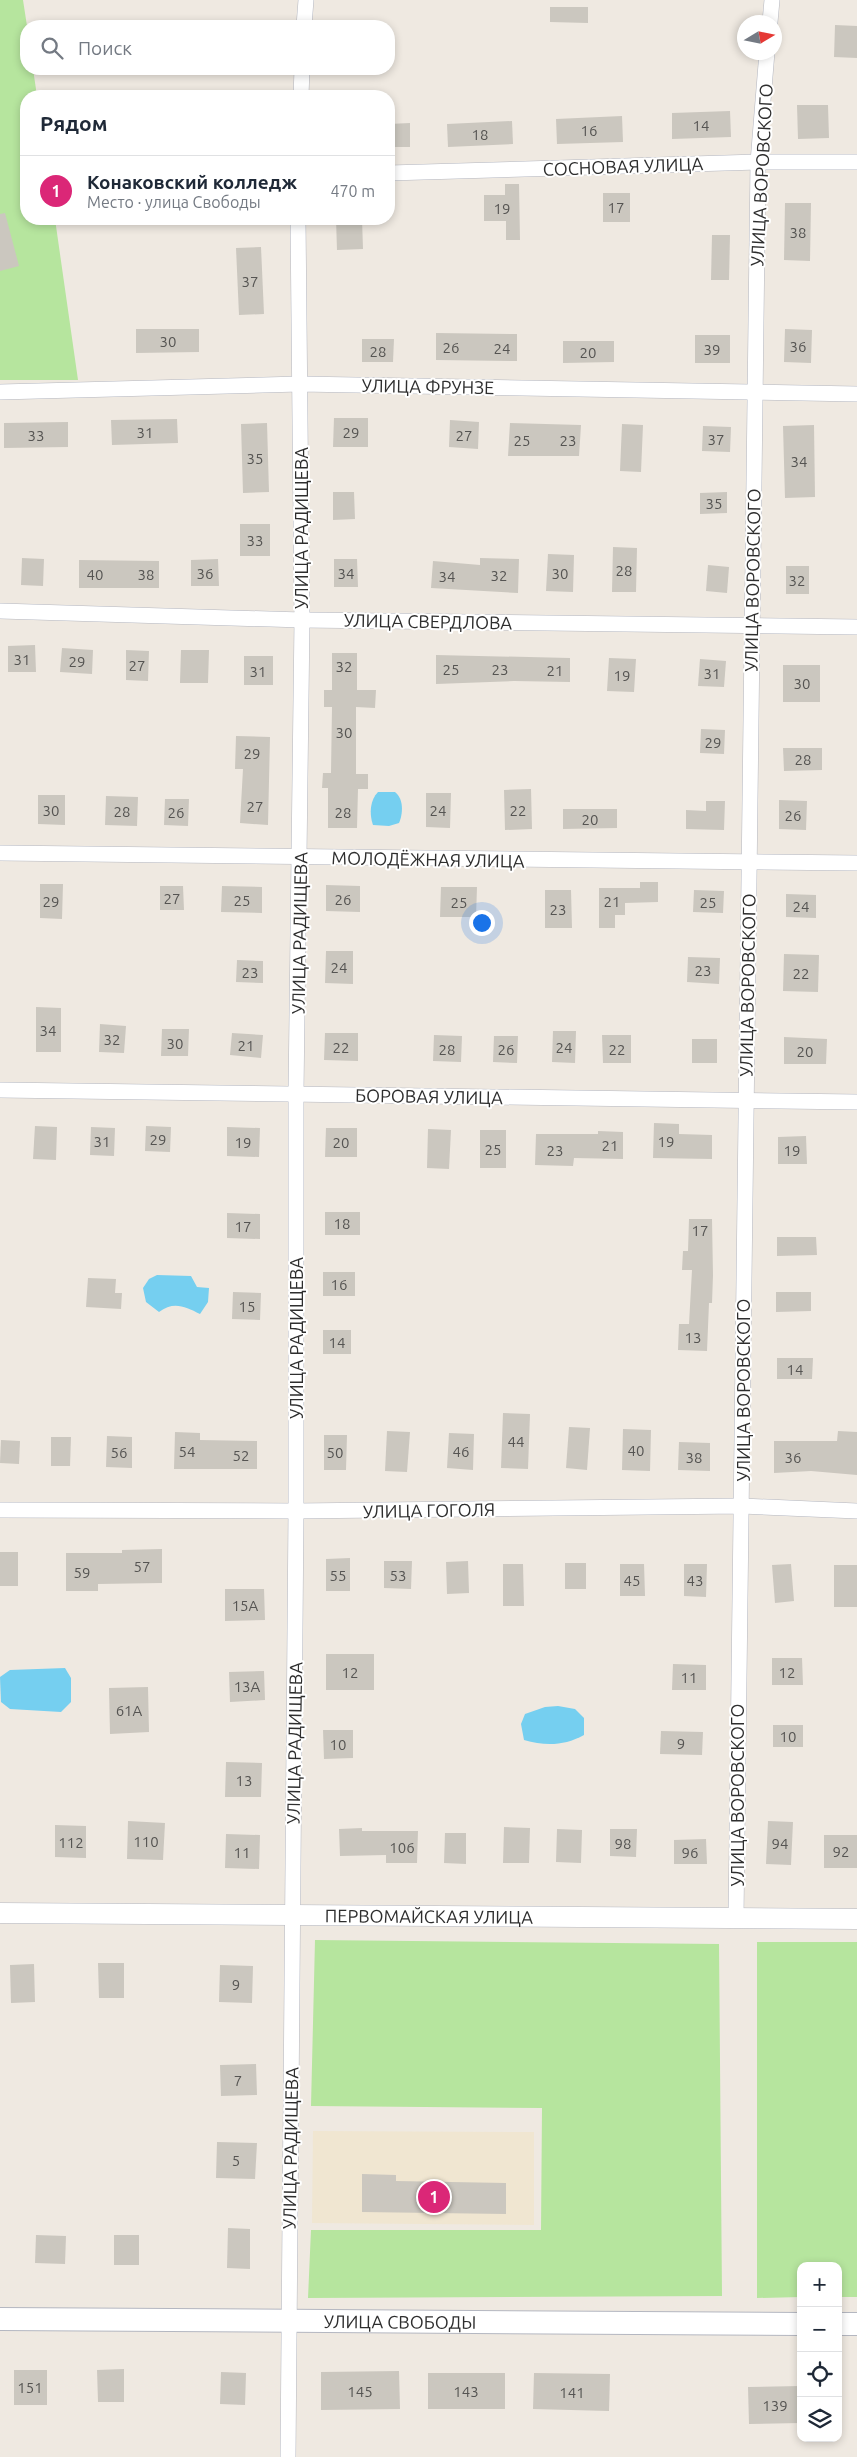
<!DOCTYPE html>
<html lang="ru">
<meta charset="utf-8">
<style>
:root{--surface:#fff;--page:#f2f2f3;--text:#1f2937;--muted:#747a83;--line:#e0e1e3;--accent:#db2777}
body{margin:0;font-family:Ubuntu,sans-serif;background:var(--page);color:var(--text)}
.controls{position:absolute;right:15px;bottom:15px;display:grid;overflow:hidden;border-radius:10px;box-shadow:0 2px 8px #0003}
.controls button{width:45px;height:45px;display:grid;place-items:center;padding:0;border:0;border-bottom:1px solid var(--line);background:var(--surface);color:var(--text);font:25px sans-serif}
.compass{position:absolute;left:737px;top:15px;width:45px;height:45px;border-radius:50%;background:var(--surface);box-shadow:0 2px 8px #0003;rotate:80deg}
.you{position:absolute;left:481px;top:922px;width:18px;height:18px;margin:-12px;border:4px solid #fff;border-radius:50%;background:#1a73e8;box-shadow:0 0 0 8px #1a73e833}
.badge{display:grid;place-items:center;width:32px;height:32px;border-radius:50%;background:var(--accent);color:#fff;font-size:16px;font-weight:700}
.pin{position:absolute;translate:-50% -50%;border:2px solid #fff;box-shadow:0 1px 5px #0006}
.list{margin:0;padding:0;list-style:none}
h2{display:flex;justify-content:space-between;align-items:center;height:65px;margin:0;padding:0 20px;font-size:21px}
h2 small{font-size:16px;font-weight:400;color:var(--muted)}
.list li{display:grid;grid-template-columns:32px 1fr auto;gap:15px;align-items:center;box-sizing:border-box;height:70px;padding:0 20px;border-top:1px solid var(--line)}
.list b{display:block;font-size:19px;white-space:nowrap}
.list p{margin:0;font-size:16px;white-space:nowrap;color:var(--muted)}
.list em{font-size:16px;font-style:normal;color:var(--muted)}
.icon{flex:none;width:28px;height:28px;fill:none;stroke:currentColor;stroke-width:2;stroke-linecap:round;stroke-linejoin:round}
.map{position:relative;flex:none;width:857px;height:2457px;overflow:hidden}
.search{position:absolute;background:var(--surface);box-shadow:0 2px 8px #0003;left:20px;top:20px;width:375px;height:55px;display:flex;align-items:center;gap:12px;box-sizing:border-box;padding:0 18px;border-radius:20px;color:var(--muted);font-size:19px}
.panel{position:absolute;background:var(--surface);box-shadow:0 2px 8px #0003;left:20px;top:90px;width:375px;height:135px;border-radius:20px}
.map>svg:first-child{display:block}
.education{fill:#f0e6d1}
.green{fill:#b6e59e}
.water{fill:#75cff0}
.building{fill:#cbc7bf}
.lines{fill:none;stroke-linecap:round;stroke-linejoin:round}
.minor-casing{stroke:#b4b7c1;stroke-width:16}
.tertiary-casing{stroke:#b4b7c1;stroke-width:21}
.secondary-casing{stroke:#b4b7c1;stroke-width:24}
.minor{stroke:#fff;stroke-width:15}
.tertiary{stroke:#fff;stroke-width:20}
.secondary{stroke:#fff;stroke-width:22}
.labels{text-anchor:middle;dominant-baseline:central;stroke-width:4;stroke-linejoin:round;paint-order:stroke}
.number-label{font-size:15px;fill:#555452}
.street-label{font-size:18px;fill:#2e2e2e;stroke:#fff}
</style>
<div class="map">
<svg width="857" height="2457" viewBox="0 0 857 2457">
<rect width="100%" height="100%" fill="#efe9e1"/>
<polygon class="education" points="313,2131 534,2132 534,2225 312,2223"/>
<g class="green">
<polygon points="0,0 23,0 27,26 26,69 33,69 37,96 26,96 26,219 55,219 78,380 0,380"/>
<polygon points="315,1940 719,1944 722,2296 308,2298 311,2230 541,2230 542,2108 311,2106"/>
<polygon points="757,1942 857,1942 857,2297 838,2297 838,2266 801,2266 801,2297 757,2298"/>
</g>
<g class="water">
<path d="M378,792H395C404,799 403,814 399,823L389,826L373,825C369,814 370,800 378,792Z"/>
<path d="M157,1275L191,1276L197,1287L209,1288L208,1302L200,1314C185,1306 173,1301 159,1312L146,1302L143,1288L149,1279Z"/>
<polygon points="65,1668 71,1678 71,1702 61,1712 10,1709 1,1702 0,1677 10,1670"/>
<path d="M558,1706L575,1709L584,1718V1735C564,1746 545,1746 524,1740L521,1724L525,1714L545,1707Z"/>
</g>
<g class="building">
<polygon points="550,7 588,7 588,23 550,22"/>
<polygon points="835,25 857,26 857,58 834,57"/>
<polygon points="797,105 828,105 829,138 798,139"/>
<polygon points="730,111 731,137 672,139 672,113"/>
<polygon points="622,116 623,142 557,144 556,119"/>
<polygon points="512,121 513,144 448,147 447,124"/>
<polygon points="410,123 410,147 389,147 389,124"/>
<polygon points="505,184 519,184 520,240 506,240 506,221 484,221 484,195 505,195"/>
<rect x="603" y="193" width="27" height="29"/>
<polygon points="785,203 811,203 810,261 784,260"/>
<polygon points="5,213 19,266 0,271 0,214"/>
<polygon points="336,219 362,219 363,249 337,250"/>
<polygon points="712,235 730,235 729,280 711,280"/>
<polygon points="261,247 264,314 239,315 236,248"/>
<polygon points="136,329 199,329 199,352 136,353"/>
<polygon points="785,329 812,330 811,363 784,362"/>
<polygon points="436,333 517,334 517,361 436,360"/>
<rect x="695" y="335" width="35" height="28"/>
<polygon points="362,339 394,339 393,362 362,362"/>
<polygon points="563,341 614,341 614,362 563,363"/>
<polygon points="334,418 368,418 368,447 333,447"/>
<polygon points="177,419 178,443 112,445 111,420"/>
<polygon points="450,420 479,422 478,449 449,447"/>
<polygon points="68,422 68,447 4,448 4,423"/>
<polygon points="267,423 269,492 243,493 241,424"/>
<polygon points="510,423 581,425 579,456 508,456"/>
<polygon points="622,424 643,425 641,472 620,471"/>
<polygon points="814,425 815,497 785,498 783,426"/>
<polygon points="703,426 731,427 730,452 702,451"/>
<polygon points="333,492 354,492 355,519 333,520"/>
<polygon points="727,492 727,513 700,514 700,493"/>
<rect x="240" y="524" width="30" height="32"/>
<polygon points="613,547 637,548 636,592 612,592"/>
<polygon points="548,554 574,555 573,592 546,591"/>
<polygon points="22,558 44,559 43,586 21,585"/>
<polygon points="480,558 519,559 518,593 431,588 433,561 480,565"/>
<polygon points="218,559 219,586 191,586 191,560"/>
<polygon points="334,559 357,559 358,587 334,587"/>
<polygon points="79,560 159,561 159,588 79,588"/>
<polygon points="708,565 729,567 727,593 706,591"/>
<rect x="786" y="566" width="23" height="28"/>
<polygon points="35,645 36,672 8,672 8,646"/>
<polygon points="62,648 93,650 92,674 60,672"/>
<polygon points="126,650 149,651 148,681 126,680"/>
<polygon points="181,650 209,650 208,683 180,683"/>
<polygon points="332,653 357,653 357,690 376,690 375,708 356,707 356,774 368,774 368,789 358,789 357,828 328,828 328,788 322,788 323,773 331,773 332,707 324,707 324,690 332,690"/>
<polygon points="436,655 570,658 570,682 514,681 436,684"/>
<rect x="244" y="656" width="29" height="29"/>
<polygon points="609,658 636,659 634,692 607,691"/>
<polygon points="700,659 726,661 724,687 698,686"/>
<rect x="783" y="665" width="37" height="37"/>
<polygon points="701,729 725,730 724,754 700,753"/>
<polygon points="236,736 270,737 268,825 240,823 243,769 235,769"/>
<polygon points="783,748 822,748 822,770 784,771"/>
<polygon points="531,789 532,829 505,830 504,790"/>
<polygon points="426,793 451,793 450,828 426,827"/>
<polygon points="38,795 65,795 65,825 38,824"/>
<polygon points="106,796 138,797 137,826 105,825"/>
<polygon points="165,799 189,799 188,826 164,825"/>
<polygon points="779,800 807,801 806,830 779,829"/>
<polygon points="706,801 725,801 724,830 686,829 686,810 706,811"/>
<polygon points="563,809 617,809 617,828 563,829"/>
<polygon points="640,882 658,882 658,902 625,903 625,915 615,915 615,928 599,928 599,888 640,888"/>
<polygon points="40,884 63,884 62,919 40,918"/>
<polygon points="326,885 360,886 360,912 326,911"/>
<polygon points="160,886 183,886 184,910 160,910"/>
<polygon points="222,886 262,887 262,913 221,912"/>
<polygon points="441,887 477,887 476,917 440,917"/>
<polygon points="545,890 571,890 572,928 545,928"/>
<polygon points="694,890 724,891 723,913 693,912"/>
<polygon points="786,894 816,895 816,918 786,917"/>
<polygon points="326,951 353,951 353,984 325,983"/>
<polygon points="784,954 819,955 818,992 783,991"/>
<polygon points="688,957 720,958 719,984 687,982"/>
<polygon points="237,960 263,961 263,983 236,982"/>
<polygon points="36,1007 61,1008 61,1052 36,1052"/>
<polygon points="100,1024 126,1026 124,1053 99,1052"/>
<polygon points="162,1029 189,1029 188,1056 161,1056"/>
<polygon points="553,1031 576,1031 575,1063 552,1062"/>
<polygon points="232,1033 263,1035 261,1058 230,1055"/>
<polygon points="325,1033 358,1033 358,1061 324,1060"/>
<polygon points="434,1035 462,1036 461,1062 433,1061"/>
<polygon points="602,1035 631,1035 631,1063 603,1063"/>
<polygon points="494,1036 518,1036 517,1063 493,1062"/>
<polygon points="784,1037 827,1039 826,1064 784,1064"/>
<rect x="692" y="1039" width="25" height="24"/>
<polygon points="654,1123 679,1124 679,1134 712,1135 712,1159 653,1158"/>
<polygon points="35,1126 57,1127 56,1160 33,1159"/>
<polygon points="146,1126 171,1127 170,1152 145,1151"/>
<polygon points="91,1127 115,1128 114,1156 90,1155"/>
<polygon points="227,1127 260,1128 259,1157 227,1156"/>
<polygon points="326,1128 357,1128 357,1157 325,1157"/>
<polygon points="428,1129 451,1130 449,1169 427,1168"/>
<rect x="480" y="1130" width="26" height="38"/>
<polygon points="598,1131 623,1132 623,1159 574,1158 573,1166 535,1165 536,1134 598,1134"/>
<polygon points="806,1136 807,1164 778,1164 778,1137"/>
<rect x="325" y="1212" width="35" height="23"/>
<polygon points="227,1213 260,1214 260,1239 227,1238"/>
<polygon points="689,1219 712,1219 713,1275 712,1303 709,1303 707,1351 678,1350 679,1324 689,1324 692,1270 682,1270 683,1251 688,1251"/>
<polygon points="777,1237 816,1237 817,1255 777,1256"/>
<rect x="323" y="1272" width="32" height="24"/>
<polygon points="88,1278 116,1279 115,1293 122,1293 121,1309 86,1307"/>
<polygon points="233,1292 261,1293 260,1320 232,1319"/>
<polygon points="776,1292 811,1292 811,1311 776,1312"/>
<rect x="323" y="1330" width="28" height="24"/>
<polygon points="777,1358 813,1358 812,1379 777,1379"/>
<polygon points="503,1413 530,1414 528,1469 501,1468"/>
<polygon points="569,1427 590,1428 587,1470 566,1468"/>
<polygon points="623,1429 651,1430 650,1471 622,1470"/>
<polygon points="387,1431 410,1432 407,1472 385,1471"/>
<polygon points="838,1431 857,1432 857,1475 811,1471 774,1473 774,1441 837,1441"/>
<polygon points="175,1432 200,1433 200,1440 257,1441 257,1469 174,1469"/>
<polygon points="449,1433 474,1434 473,1470 447,1468"/>
<polygon points="324,1435 347,1435 346,1470 324,1470"/>
<polygon points="107,1436 132,1437 132,1468 106,1467"/>
<polygon points="51,1437 71,1437 70,1466 51,1466"/>
<polygon points="1,1440 20,1441 19,1464 0,1463"/>
<polygon points="679,1442 710,1443 710,1471 678,1470"/>
<polygon points="162,1549 162,1583 98,1584 98,1591 66,1591 66,1553 122,1553 122,1550"/>
<rect x="0" y="1552" width="18" height="34"/>
<polygon points="350,1558 350,1591 326,1591 326,1559"/>
<polygon points="384,1561 412,1561 411,1589 384,1588"/>
<polygon points="468,1561 469,1593 447,1594 446,1562"/>
<rect x="565" y="1563" width="21" height="26"/>
<polygon points="503,1564 523,1564 524,1606 503,1606"/>
<polygon points="620,1564 644,1564 645,1596 620,1596"/>
<polygon points="684,1564 707,1564 706,1597 684,1596"/>
<polygon points="791,1564 794,1601 775,1603 772,1565"/>
<rect x="834" y="1565" width="23" height="42"/>
<polygon points="225,1589 264,1589 265,1620 225,1621"/>
<rect x="326" y="1654" width="48" height="36"/>
<polygon points="772,1658 802,1658 803,1685 772,1685"/>
<polygon points="673,1664 706,1665 706,1690 672,1690"/>
<polygon points="264,1671 265,1700 230,1702 229,1672"/>
<polygon points="148,1687 149,1732 110,1734 109,1688"/>
<rect x="773" y="1725" width="30" height="22"/>
<polygon points="323,1730 353,1730 353,1758 324,1759"/>
<polygon points="661,1731 703,1732 702,1755 660,1754"/>
<polygon points="226,1762 262,1763 261,1797 225,1797"/>
<polygon points="128,1821 165,1823 163,1860 127,1859"/>
<polygon points="768,1821 793,1822 791,1865 766,1864"/>
<polygon points="55,1825 86,1826 86,1858 55,1857"/>
<polygon points="504,1827 530,1828 529,1863 503,1863"/>
<polygon points="362,1828 362,1831 418,1831 417,1863 386,1863 386,1855 340,1856 339,1829"/>
<polygon points="557,1829 582,1830 581,1863 556,1862"/>
<polygon points="610,1829 637,1829 636,1857 610,1856"/>
<polygon points="445,1833 466,1833 466,1864 444,1863"/>
<polygon points="226,1834 260,1835 259,1869 225,1868"/>
<rect x="824" y="1835" width="33" height="33"/>
<polygon points="706,1839 707,1864 674,1864 674,1840"/>
<polygon points="98,1963 124,1963 124,1998 99,1998"/>
<polygon points="34,1964 35,2002 11,2003 10,1965"/>
<polygon points="220,1965 253,1966 252,2003 219,2002"/>
<polygon points="256,2064 257,2095 221,2096 220,2065"/>
<polygon points="217,2142 257,2143 255,2179 216,2178"/>
<polygon points="362,2174 396,2175 396,2181 506,2183 506,2214 362,2212"/>
<polygon points="228,2228 250,2229 250,2269 227,2268"/>
<polygon points="36,2235 66,2236 65,2264 35,2263"/>
<rect x="114" y="2235" width="25" height="30"/>
<polygon points="124,2369 124,2402 98,2402 97,2370"/>
<rect x="14" y="2370" width="33" height="35"/>
<polygon points="399,2371 400,2409 321,2410 321,2372"/>
<polygon points="221,2372 246,2373 245,2405 220,2404"/>
<rect x="428" y="2373" width="77" height="36"/>
<polygon points="534,2373 610,2374 609,2411 533,2409"/>
<polygon points="801,2386 801,2423 749,2424 748,2387"/>
</g>
<g class="lines">
<g class="minor-casing">
<g id="minor">
<polyline points="770,22 772,0"/>
<polyline points="304,26 306,0"/>
<polyline points="301,96 302,69"/>
<polyline points="389,173 758,162 857,162"/>
<polyline points="0,392 300,384 857,394"/>
<polyline points="0,611 302,620 857,627"/>
<polyline points="0,853 857,863"/>
<polyline points="0,1090 857,1102"/>
<polyline points="0,1510 296,1511 742,1506 857,1511"/>
<polyline points="736,1918 758,162 767,52"/>
<polyline points="288,2457 296,1511 296,1093 302,620 298,219"/>
</g>
</g>
<g class="tertiary-casing">
<g id="tertiary">
<path id="s1" d="M0,1913L857,1919"/>
</g>
</g>
<g class="secondary-casing">
<g id="secondary">
<path id="s2" d="M0,2319L801,2324"/>
<polyline points="838,2324 857,2324"/>
</g>
</g>
<use href="#minor" class="minor"/>
<use href="#tertiary" class="tertiary"/>
<use href="#secondary" class="secondary"/>
</g>
<g class="labels">
<g class="number-label">
<text x="701" y="125">14</text>
<text x="589" y="130">16</text>
<text x="480" y="134">18</text>
<text x="616" y="207">17</text>
<text x="502" y="208">19</text>
<text x="798" y="232">38</text>
<text x="250" y="281">37</text>
<text x="168" y="341">30</text>
<text x="798" y="346">36</text>
<text x="451" y="347">26</text>
<text x="502" y="348">24</text>
<text x="712" y="349">39</text>
<text x="378" y="351">28</text>
<text x="588" y="352">20</text>
<text x="145" y="432">31</text>
<text x="351" y="432">29</text>
<text x="36" y="435">33</text>
<text x="464" y="435">27</text>
<text x="716" y="439">37</text>
<text x="522" y="440">25</text>
<text x="568" y="440">23</text>
<text x="255" y="458">35</text>
<text x="799" y="461">34</text>
<text x="714" y="503">35</text>
<text x="255" y="540">33</text>
<text x="624" y="570">28</text>
<text x="205" y="573">36</text>
<text x="346" y="573">34</text>
<text x="560" y="573">30</text>
<text x="95" y="574">40</text>
<text x="146" y="574">38</text>
<text x="499" y="575">32</text>
<text x="447" y="576">34</text>
<text x="797" y="580">32</text>
<text x="22" y="659">31</text>
<text x="77" y="661">29</text>
<text x="137" y="665">27</text>
<text x="344" y="666">32</text>
<text x="451" y="669">25</text>
<text x="500" y="669">23</text>
<text x="555" y="670">21</text>
<text x="258" y="671">31</text>
<text x="712" y="673">31</text>
<text x="622" y="675">19</text>
<text x="802" y="683">30</text>
<text x="344" y="732">30</text>
<text x="713" y="742">29</text>
<text x="252" y="753">29</text>
<text x="803" y="759">28</text>
<text x="255" y="806">27</text>
<text x="51" y="810">30</text>
<text x="438" y="810">24</text>
<text x="518" y="810">22</text>
<text x="122" y="811">28</text>
<text x="176" y="812">26</text>
<text x="343" y="812">28</text>
<text x="793" y="815">26</text>
<text x="590" y="819">20</text>
<text x="172" y="898">27</text>
<text x="343" y="899">26</text>
<text x="242" y="900">25</text>
<text x="51" y="901">29</text>
<text x="612" y="901">21</text>
<text x="459" y="902">25</text>
<text x="708" y="902">25</text>
<text x="801" y="906">24</text>
<text x="558" y="909">23</text>
<text x="339" y="967">24</text>
<text x="703" y="970">23</text>
<text x="250" y="972">23</text>
<text x="801" y="973">22</text>
<text x="48" y="1030">34</text>
<text x="112" y="1039">32</text>
<text x="175" y="1043">30</text>
<text x="246" y="1045">21</text>
<text x="341" y="1047">22</text>
<text x="564" y="1047">24</text>
<text x="447" y="1049">28</text>
<text x="506" y="1049">26</text>
<text x="617" y="1049">22</text>
<text x="805" y="1051">20</text>
<text x="158" y="1139">29</text>
<text x="102" y="1141">31</text>
<text x="666" y="1141">19</text>
<text x="243" y="1142">19</text>
<text x="341" y="1142">20</text>
<text x="610" y="1145">21</text>
<text x="493" y="1149">25</text>
<text x="555" y="1150">23</text>
<text x="792" y="1150">19</text>
<text x="342" y="1223">18</text>
<text x="243" y="1226">17</text>
<text x="700" y="1230">17</text>
<text x="339" y="1284">16</text>
<text x="247" y="1306">15</text>
<text x="693" y="1337">13</text>
<text x="337" y="1342">14</text>
<text x="795" y="1369">14</text>
<text x="516" y="1441">44</text>
<text x="636" y="1450">40</text>
<text x="187" y="1451">54</text>
<text x="461" y="1451">46</text>
<text x="119" y="1452">56</text>
<text x="335" y="1452">50</text>
<text x="241" y="1455">52</text>
<text x="694" y="1457">38</text>
<text x="793" y="1457">36</text>
<text x="142" y="1566">57</text>
<text x="82" y="1572">59</text>
<text x="338" y="1575">55</text>
<text x="398" y="1575">53</text>
<text x="632" y="1580">45</text>
<text x="695" y="1580">43</text>
<text x="245" y="1605">15А</text>
<text x="350" y="1672">12</text>
<text x="787" y="1672">12</text>
<text x="689" y="1677">11</text>
<text x="247" y="1686">13А</text>
<text x="129" y="1710">61А</text>
<text x="788" y="1736">10</text>
<text x="681" y="1743">9</text>
<text x="338" y="1744">10</text>
<text x="244" y="1780">13</text>
<text x="146" y="1841">110</text>
<text x="71" y="1842">112</text>
<text x="623" y="1843">98</text>
<text x="780" y="1843">94</text>
<text x="402" y="1847">106</text>
<text x="841" y="1851">92</text>
<text x="242" y="1852">11</text>
<text x="690" y="1852">96</text>
<text x="236" y="1984">9</text>
<text x="238" y="2080">7</text>
<text x="236" y="2160">5</text>
<text x="30" y="2387">151</text>
<text x="360" y="2391">145</text>
<text x="466" y="2391">143</text>
<text x="572" y="2392">141</text>
<text x="775" y="2405">139</text>
</g>
<g class="street-label">
<text transform="translate(623 166) rotate(-2)">СОСНОВАЯ УЛИЦА</text>
<text transform="translate(761 175) rotate(-87)">УЛИЦА ВОРОВСКОГО</text>
<text transform="translate(428 386) rotate(1)">УЛИЦА ФРУНЗЕ</text>
<text transform="translate(301 528) rotate(-90)">УЛИЦА РАДИЩЕВА</text>
<text transform="translate(752 580) rotate(-89)">УЛИЦА ВОРОВСКОГО</text>
<text transform="translate(428 621) rotate(1)">УЛИЦА СВЕРДЛОВА</text>
<text transform="translate(428 859) rotate(1)">МОЛОДЁЖНАЯ УЛИЦА</text>
<text transform="translate(299 933) rotate(-89)">УЛИЦА РАДИЩЕВА</text>
<text transform="translate(747 985) rotate(-89)">УЛИЦА ВОРОВСКОГО</text>
<text transform="translate(429 1096) rotate(1)">БОРОВАЯ УЛИЦА</text>
<text transform="translate(296 1338) rotate(-90)">УЛИЦА РАДИЩЕВА</text>
<text transform="translate(743 1390) rotate(-90)">УЛИЦА ВОРОВСКОГО</text>
<text transform="translate(429 1510) rotate(-1)">УЛИЦА ГОГОЛЯ</text>
<text transform="translate(294 1743) rotate(-89)">УЛИЦА РАДИЩЕВА</text>
<text transform="translate(737 1795) rotate(-90)">УЛИЦА ВОРОВСКОГО</text>
<text stroke="none"><textPath href="#s1" startOffset="429">ПЕРВОМАЙСКАЯ УЛИЦА</textPath></text>
<text transform="translate(290 2148) rotate(-89)">УЛИЦА РАДИЩЕВА</text>
<text stroke="none"><textPath href="#s2" startOffset="400">УЛИЦА СВОБОДЫ</textPath></text>
</g>
</g>
</svg>
<div class="controls">
<button>+</button>
<button>−</button>
<button><svg class="icon" aria-label="locate" viewBox="0 0 24 24"><circle cx="12" cy="12" r="6"/><path d="M12 2v4M12 18v4M2 12h4M18 12h4"/></svg></button>
<button><svg class="icon" aria-label="layers" viewBox="0 0 24 24"><path d="M12 4l9 5-9 5-9-5zM3 14l9 5 9-5"/></svg></button>
</div>
<svg class="compass" viewBox="-18 -18 36 36"><path d="M0-13l5 13h-10z" fill="#e53935"/><path d="M0 13l5-13h-10z" fill="#747a83"/></svg>
<div class="you"></div>
<div class="pin badge" style="left:434px;top:2197px">1</div>
<div class="search"><svg class="icon" aria-label="search" viewBox="0 0 24 24"><circle cx="10" cy="10" r="6"/><path d="M15 15l6 6"/></svg>Поиск</div>
<section class="panel">
<h2>Рядом<small></small></h2>
<ul class="list">
<li><span class="badge">1</span><div><b>Конаковский колледж</b><p>Место · улица Свободы</p></div><em>470 m</em></li>
</ul>
</section>
</div>
